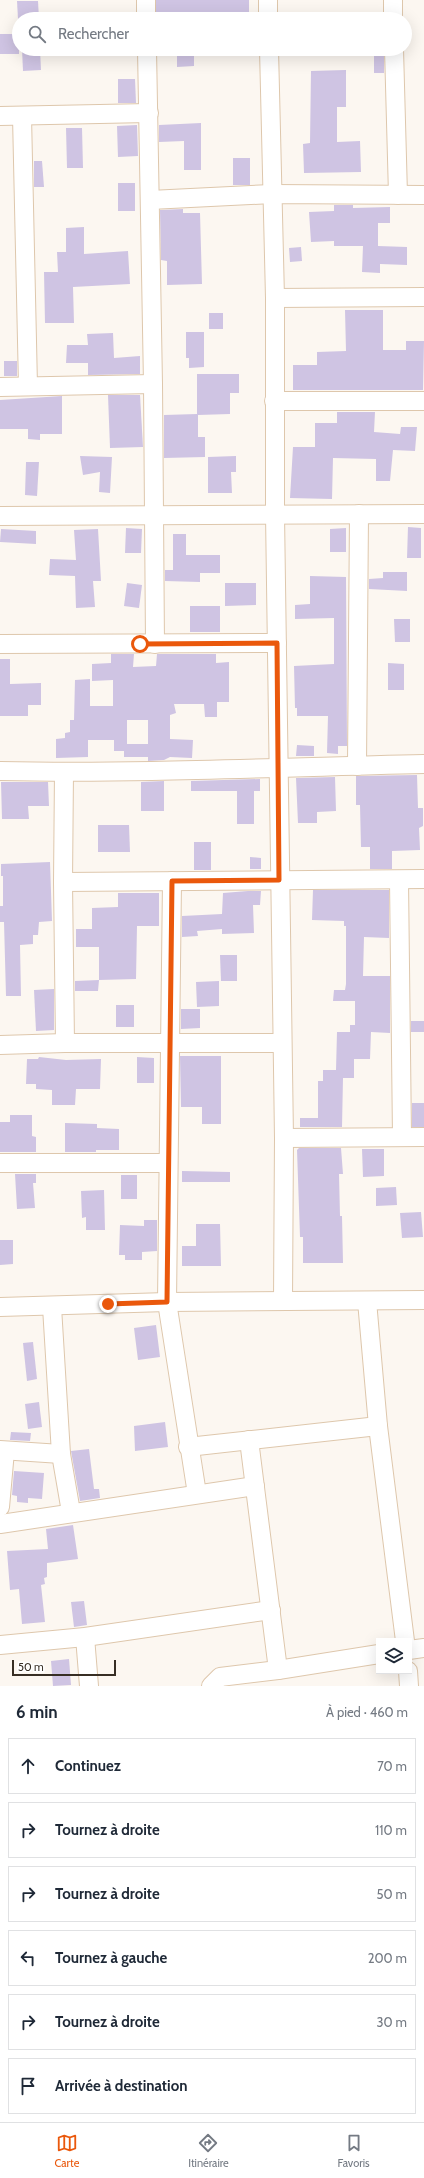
<!DOCTYPE html>
<html lang="fr">
<meta charset="utf-8">
<style>
:root{--surface:#fff;--page:#f2f2f3;--text:#1f2937;--muted:#747a83;--line:#e0e1e3;--accent:#ea580c}
body{margin:0;font-family:Cabin,sans-serif;background:var(--page);color:var(--text)}
.controls{position:absolute;right:12px;bottom:12px;display:grid;overflow:hidden;border-radius:0px;box-shadow:0 4px 16px #0002}
.controls button{width:36px;height:36px;display:grid;place-items:center;padding:0;border:0;border-bottom:1px solid var(--line);background:var(--surface);color:var(--text);font:20px sans-serif}
.scale{position:absolute;left:12px;bottom:10px;width:104px;box-sizing:border-box;padding-left:4px;border:2px solid #372e24;border-top:0;font-size:11px;line-height:14px;white-space:nowrap;color:#372e24;-webkit-text-stroke:3px #fff;paint-order:stroke}
.stop{position:absolute;width:12px;height:12px;margin:-9px;border:3px solid #ea580c;border-radius:50%;background:#fff}
.stop.end{background:#ea580c;border-color:#fff;box-shadow:0 1px 4px #0008}
.list{margin:0;padding:0;list-style:none}
h2{display:flex;justify-content:space-between;align-items:center;height:52px;margin:0;padding:0 16px;font-size:17px}
h2 small{font-size:13px;font-weight:400;color:var(--muted)}
.list li{display:grid;grid-template-columns:26px 1fr auto;gap:12px;align-items:center;box-sizing:border-box;height:56px;margin:0 8px 8px;padding:0 8px;border:1px solid var(--line);border-radius:0px}
.list b{display:block;font-size:15px;white-space:nowrap}
.list em{font-size:13px;font-style:normal;color:var(--muted)}
.icon{flex:none;width:22px;height:22px;fill:none;stroke:currentColor;stroke-width:2;stroke-linecap:round;stroke-linejoin:round}
.map{position:relative;flex:none;width:424px;height:1686px;overflow:hidden}
.search{position:absolute;background:var(--surface);box-shadow:0 4px 16px #0002;left:12px;right:12px;top:12px;height:44px;display:flex;align-items:center;gap:10px;box-sizing:border-box;padding:0 14px;border-radius:22px;color:var(--muted);font-size:15px}
.sheet{height:436px;background:var(--surface)}
nav{display:flex;justify-content:space-around;align-items:center;box-sizing:border-box;height:56px;border-top:1px solid var(--line);background:var(--surface);font-size:11px;color:var(--muted)}
nav a{display:grid;justify-items:center;gap:2px}
nav .on{color:var(--accent)}
.map>svg:first-child{display:block}
.building{fill:#cfc4e3;fill-rule:evenodd}
.lines{fill:none;stroke-linecap:round;stroke-linejoin:round}
.minor-casing{stroke:#dec7ac;stroke-width:20}
.minor{stroke:#fff;stroke-width:18}
.route{stroke:#ea580c;stroke-width:5}
</style>
<div class="map">
<svg width="424" height="1686" viewBox="0 0 424 1686">
<rect width="100%" height="100%" fill="#fcf7f1"/>
<g class="building">
<polygon points="156,0 249,0 249,19 156,17"/>
<polygon points="17,1 38,1 39,19 18,19"/>
<rect x="0" y="34" width="19" height="20"/>
<polygon points="22,49 40,49 41,70 23,71"/>
<polygon points="177,51 194,51 194,66 177,67"/>
<rect x="374" y="55" width="10" height="18"/>
<polygon points="346,70 346,107 337,107 337,142 360,141 361,172 304,173 303,144 310,143 311,71"/>
<polygon points="118,79 135,79 136,103 118,103"/>
<polygon points="201,123 201,170 184,170 184,141 159,142 159,125"/>
<polygon points="137,125 138,156 118,157 117,126"/>
<polygon points="66,128 82,128 83,168 67,168"/>
<rect x="233" y="158" width="17" height="27"/>
<polygon points="34,161 42,161 44,187 34,187"/>
<rect x="118" y="183" width="17" height="28"/>
<polygon points="334,205 353,205 353,208 390,207 390,223 378,223 378,246 407,247 407,265 380,264 380,273 362,272 363,246 334,246 334,241 311,242 309,212 334,211"/>
<polygon points="183,209 183,213 200,213 202,284 167,285 167,261 161,260 160,210"/>
<polygon points="84,227 84,254 128,251 130,284 73,287 74,323 45,323 44,272 58,272 57,252 66,252 66,228"/>
<polygon points="301,247 302,261 290,262 289,248"/>
<polygon points="345,310 383,310 383,350 406,350 406,341 424,341 423,390 293,390 293,365 317,365 317,352 346,351"/>
<rect x="209" y="313" width="14" height="16"/>
<polygon points="186,332 204,332 204,367 189,368 189,358 186,358"/>
<polygon points="113,333 114,358 140,356 140,374 88,375 88,363 66,363 67,345 88,345 87,334"/>
<rect x="4" y="361" width="13" height="15"/>
<polygon points="197,374 239,374 239,393 230,393 230,414 198,415 198,437 205,437 205,457 164,458 164,415 197,414"/>
<polygon points="108,395 140,395 143,447 110,448"/>
<polygon points="62,396 62,434 40,434 40,440 28,439 28,429 0,429 0,400"/>
<polygon points="337,412 375,412 374,432 400,434 401,427 417,427 415,451 393,450 390,481 376,481 376,459 333,458 332,499 290,498 293,447 315,447 315,423 337,423"/>
<polygon points="80,456 112,457 110,493 99,492 100,472 83,475"/>
<polygon points="236,456 236,472 231,472 232,493 208,493 208,457"/>
<polygon points="26,462 39,462 37,496 25,495"/>
<polygon points="408,527 421,528 421,558 407,558"/>
<polygon points="126,528 142,529 141,553 125,553"/>
<polygon points="346,528 346,552 330,552 330,529"/>
<polygon points="1,529 36,531 36,544 0,542"/>
<polygon points="98,529 101,581 93,581 95,607 76,608 75,576 49,575 50,559 76,560 74,530"/>
<polygon points="173,534 186,534 186,555 220,555 220,573 200,573 200,582 165,581 165,570 173,570"/>
<polygon points="383,572 407,572 407,591 369,589 369,579 383,578"/>
<polygon points="310,576 346,577 347,746 338,746 338,754 327,753 328,716 297,716 297,708 295,708 294,666 334,664 334,618 295,619 295,605 310,604"/>
<polygon points="127,583 142,585 139,608 124,606"/>
<polygon points="225,583 256,583 256,605 225,606"/>
<rect x="190" y="606" width="30" height="26"/>
<polygon points="394,619 410,619 410,642 395,642"/>
<path d="M111,654H134L133,667L156,666L157,654H216V663L229,662V702H217V717H205L204,704H174L176,713L170,715V739L193,740L192,758L170,757L164,760L148,761V757H124V751H114V740H88V757L56,758V739L65,738V733L70,732V720H74L75,680L90,679V706H113V680L92,681V664L111,663ZM127,720H148V744H127Z"/>
<polygon points="0,659 10,659 10,684 41,683 41,705 28,705 28,716 0,716"/>
<polygon points="388,663 404,664 404,690 388,690"/>
<polygon points="297,745 314,746 314,756 296,756"/>
<polygon points="417,775 418,808 423,808 423,826 419,828 420,850 392,851 392,869 370,869 370,847 361,847 360,805 356,805 356,776"/>
<polygon points="335,777 336,811 317,812 317,823 298,823 296,778"/>
<polygon points="260,779 260,791 254,791 254,824 237,824 237,791 191,791 191,781"/>
<polygon points="164,781 164,811 141,811 141,782"/>
<polygon points="1,782 48,782 49,806 28,806 29,819 2,819"/>
<polygon points="98,825 129,825 130,852 98,852"/>
<rect x="194" y="842" width="17" height="28"/>
<polygon points="250,857 261,858 261,869 250,869"/>
<polygon points="50,862 52,921 39,922 38,935 33,935 33,944 20,945 21,996 6,996 4,922 0,922 0,906 3,906 3,876 1,876 1,864"/>
<polygon points="313,890 389,890 389,938 364,937 363,976 390,976 390,1033 371,1032 370,1059 354,1059 354,1078 343,1078 342,1127 300,1127 300,1118 318,1118 318,1081 323,1081 323,1070 336,1070 337,1032 350,1032 350,1025 355,1025 355,1001 333,1001 334,990 345,990 346,984 346,926 344,926 344,921 312,920"/>
<polygon points="248,891 261,891 260,905 253,905 254,933 222,934 222,929 197,931 198,936 182,937 182,916 222,914 223,893"/>
<polygon points="118,893 159,893 159,926 137,926 136,979 99,980 99,947 76,947 76,929 92,929 92,908 118,907"/>
<polygon points="220,955 237,955 237,981 221,981"/>
<polygon points="99,980 98,991 75,991 75,981"/>
<polygon points="219,981 219,1006 197,1007 196,982"/>
<polygon points="54,989 54,1030 36,1031 34,990"/>
<rect x="116" y="1005" width="18" height="22"/>
<polygon points="181,1009 200,1009 200,1028 181,1029"/>
<rect x="411" y="1021" width="13" height="11"/>
<polygon points="180,1056 221,1056 221,1124 202,1124 202,1107 181,1107"/>
<polygon points="39,1057 66,1060 101,1059 100,1089 76,1089 75,1105 52,1105 52,1090 36,1089 36,1084 26,1084 27,1059 38,1059"/>
<polygon points="137,1057 154,1058 154,1083 137,1083"/>
<rect x="412" y="1103" width="12" height="24"/>
<polygon points="10,1115 32,1115 32,1136 36,1137 36,1152 0,1152 0,1122 10,1122"/>
<polygon points="65,1123 97,1124 97,1128 119,1129 119,1150 96,1150 96,1152 65,1152"/>
<polygon points="299,1148 341,1148 343,1174 339,1174 340,1216 342,1216 343,1263 303,1263 303,1237 300,1237 297,1150"/>
<polygon points="362,1149 384,1149 384,1176 363,1177"/>
<polygon points="182,1171 230,1172 230,1182 182,1182"/>
<polygon points="15,1174 36,1174 36,1183 33,1183 35,1208 17,1209"/>
<rect x="121" y="1175" width="16" height="24"/>
<polygon points="396,1187 397,1205 376,1206 376,1188"/>
<polygon points="104,1190 105,1230 86,1230 86,1217 82,1218 81,1191"/>
<polygon points="421,1212 423,1237 402,1238 400,1213"/>
<polygon points="144,1220 157,1220 157,1251 142,1252 142,1260 125,1260 125,1255 119,1255 120,1225 144,1226"/>
<polygon points="196,1224 220,1224 221,1266 182,1266 182,1246 196,1246"/>
<polygon points="0,1240 13,1240 13,1264 0,1265"/>
<polygon points="156,1325 160,1357 138,1360 134,1328"/>
<polygon points="33,1342 37,1379 27,1381 23,1343"/>
<polygon points="39,1402 42,1427 28,1429 25,1404"/>
<polygon points="165,1422 168,1447 135,1451 134,1426"/>
<polygon points="11,1432 31,1433 30,1441 10,1440"/>
<polygon points="89,1449 94,1489 99,1489 100,1498 80,1501 71,1451"/>
<polygon points="14,1471 44,1473 42,1499 28,1498 28,1503 17,1502 17,1496 12,1495"/>
<polygon points="73,1525 78,1559 47,1563 47,1577 44,1578 45,1584 41,1585 45,1622 22,1624 19,1589 10,1590 7,1551 48,1549 46,1529"/>
<polygon points="84,1601 87,1625 74,1627 71,1602"/>
<polygon points="69,1659 71,1685 53,1686 51,1661"/>
</g>
<g class="lines">
<g class="minor-casing">
<g id="minor">
<polyline points="146,0 146,19"/>
<polyline points="268,0 268,19"/>
<polyline points="393,0 393,19"/>
<polyline points="147,49 153,384 155,644"/>
<polyline points="269,49 275,298 275,514 284,1138 283,1301"/>
<polyline points="394,49 398,195"/>
<polyline points="0,116 149,113"/>
<polyline points="22,116 28,386"/>
<polyline points="150,200 272,194 424,195"/>
<polyline points="275,298 424,297"/>
<polyline points="0,387 153,384"/>
<polyline points="274,401 424,401"/>
<polyline points="0,516 424,514"/>
<polyline points="0,644 277,643"/>
<polyline points="357,766 359,514"/>
<path d="M0,771C141,774 283,767 424,764"/>
<polyline points="64,772 63,882 65,1043"/>
<polyline points="399,880 402,1137"/>
<polyline points="172,881 167,1302 197,1494"/>
<polyline points="63,882 424,879"/>
<polyline points="0,1045 65,1043 282,1043"/>
<polyline points="284,1138 424,1137"/>
<polyline points="0,1163 167,1163"/>
<polyline points="367,1301 378,1426 405,1641"/>
<polyline points="0,1307 167,1302 424,1300"/>
<polyline points="52,1307 61,1454 71,1512"/>
<polyline points="249,1440 278,1670"/>
<polyline points="188,1447 378,1426"/>
<polyline points="0,1450 61,1454"/>
<polyline points="0,1507 5,1451"/>
<polyline points="0,1524 255,1486"/>
<polyline points="85,1637 89,1686"/>
<polyline points="0,1645 85,1637 271,1610"/>
<polyline points="409,1650 424,1648"/>
<polyline points="408,1671 409,1686"/>
<polyline points="211,1686 220,1677 278,1670 379,1654"/>
</g>
</g>
<use href="#minor" class="minor"/>
</g>
<g class="lines">
<polyline class="route" points="108,1304 167,1302 172,881 279,880 277,643 140,644"/>
</g>
</svg>
<div class="controls">
<button><svg class="icon" aria-label="layers" viewBox="0 0 24 24"><path d="M12 4l9 5-9 5-9-5zM3 14l9 5 9-5"/></svg></button>
</div>
<div class="scale">50 m</div>
<div class="stop" style="left:140px;top:644px"></div>
<div class="stop end" style="left:108px;top:1304px"></div>
<div class="search"><svg class="icon" aria-label="search" viewBox="0 0 24 24"><circle cx="10" cy="10" r="6"/><path d="M15 15l6 6"/></svg>Rechercher</div>
</div>
<section class="sheet">
<h2>6 min<small>À pied · 460 m</small></h2>
<ul class="list">
<li><svg class="icon" aria-label="ahead" viewBox="0 0 24 24"><path d="M12 20V5M6 11l6-6 6 6"/></svg><div><b>Continuez</b></div><em>70 m</em></li>
<li><svg class="icon" aria-label="right" viewBox="0 0 24 24"><path d="M7 20v-9h11M14 6l5 5-5 5"/></svg><div><b>Tournez à droite</b></div><em>110 m</em></li>
<li><svg class="icon" aria-label="right" viewBox="0 0 24 24"><path d="M7 20v-9h11M14 6l5 5-5 5"/></svg><div><b>Tournez à droite</b></div><em>50 m</em></li>
<li><svg class="icon" aria-label="left" viewBox="0 0 24 24"><path d="M17 20v-9H6M10 6l-5 5 5 5"/></svg><div><b>Tournez à gauche</b></div><em>200 m</em></li>
<li><svg class="icon" aria-label="right" viewBox="0 0 24 24"><path d="M7 20v-9h11M14 6l5 5-5 5"/></svg><div><b>Tournez à droite</b></div><em>30 m</em></li>
<li><svg class="icon" aria-label="arrive" viewBox="0 0 24 24"><path d="M6 21V4h12l-3 4 3 4H6"/></svg><div><b>Arrivée à destination</b></div></li>
</ul>
</section>
<nav>
<a class="on"><svg class="icon" aria-label="map" viewBox="0 0 24 24"><path d="M3 6l6-2 6 2 6-2v14l-6 2-6-2-6 2zM9 4v14M15 6v14"/></svg>Carte</a>
<a><svg class="icon" aria-label="directions" viewBox="0 0 24 24"><path d="M12 3l9 9-9 9-9-9zM9 14v-3h6M13 9l2 2-2 2"/></svg>Itinéraire</a>
<a><svg class="icon" aria-label="saved" viewBox="0 0 24 24"><path d="M7 4h10v16l-5-4-5 4z"/></svg>Favoris</a>
</nav>
